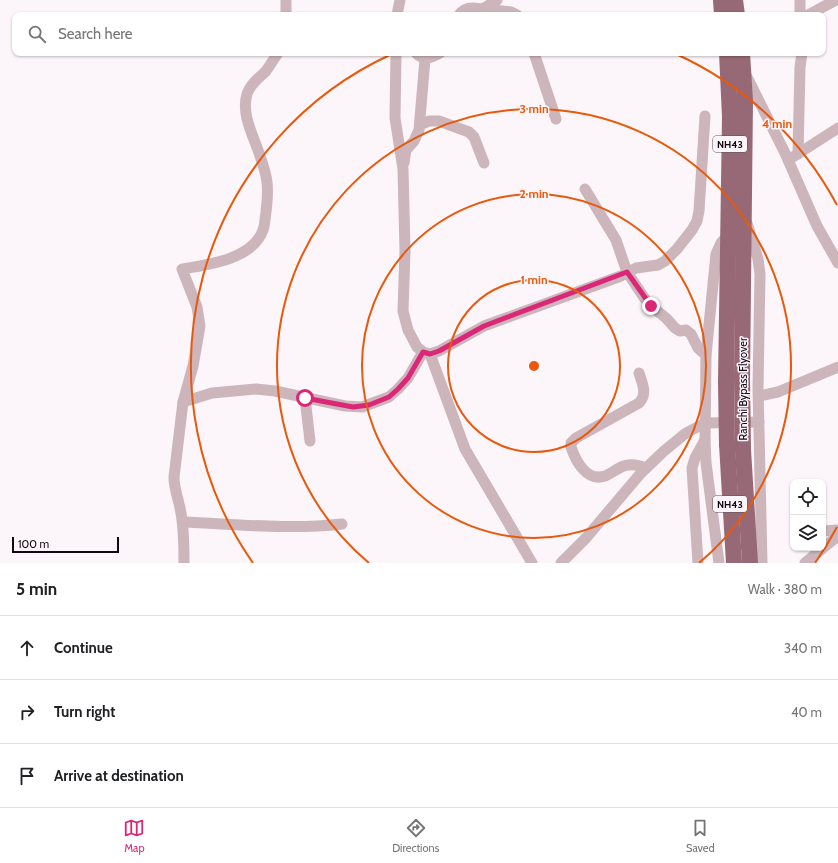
<!DOCTYPE html>
<meta charset="utf-8">
<style>
:root{--surface:#fff;--page:#f6f6f6;--text:#202124;--muted:#757577;--line:#e0e0e0;--accent:#db2777}
body{margin:0;font-family:Cabin,sans-serif;background:var(--page);color:var(--text)}
.controls{position:absolute;right:12px;bottom:12px;display:grid;overflow:hidden;border-radius:8px;box-shadow:0 1px 3px #0004}
.controls button{width:36px;height:36px;display:grid;place-items:center;padding:0;border:0;border-bottom:1px solid var(--line);background:var(--surface);color:var(--text);font:20px sans-serif}
.scale{position:absolute;left:12px;bottom:10px;width:107px;box-sizing:border-box;padding-left:4px;border:2px solid #130810;border-top:0;font-size:11px;line-height:14px;white-space:nowrap;color:#130810;-webkit-text-stroke:3px #fcf5fa;paint-order:stroke}
.stop{position:absolute;width:12px;height:12px;margin:-9px;border:3px solid #db2777;border-radius:50%;background:#fff}
.stop.end{background:#db2777;border-color:#fff;box-shadow:0 1px 4px #0008}
.list{margin:0;padding:0;list-style:none}
h2{display:flex;justify-content:space-between;align-items:center;height:52px;margin:0;padding:0 16px;font-size:17px}
h2 small{font-size:13px;font-weight:400;color:var(--muted)}
.list li{display:grid;grid-template-columns:26px 1fr auto;gap:12px;align-items:center;box-sizing:border-box;height:64px;padding:0 16px;border-top:1px solid var(--line)}
.list b{display:block;font-size:15px;white-space:nowrap}
.list em{font-size:13px;font-style:normal;color:var(--muted)}
.icon{flex:none;width:22px;height:22px;fill:none;stroke:currentColor;stroke-width:2;stroke-linecap:round;stroke-linejoin:round}
.map{position:relative;flex:none;width:838px;height:563px;overflow:hidden}
.search{position:absolute;background:var(--surface);box-shadow:0 1px 3px #0004;left:12px;right:12px;top:12px;height:44px;display:flex;align-items:center;gap:10px;box-sizing:border-box;padding:0 14px;border-radius:8px;color:var(--muted);font-size:15px}
.sheet{height:244px;background:var(--surface)}
nav{display:flex;justify-content:space-around;align-items:center;box-sizing:border-box;height:56px;border-top:1px solid var(--line);background:var(--surface);font-size:11px;color:var(--muted)}
nav a{display:grid;justify-items:center;gap:2px}
nav .on{color:var(--accent)}
.map>svg:first-child{display:block}
.lines{fill:none;stroke-linecap:round;stroke-linejoin:round}
.minor{stroke:#ccb5bb;stroke-width:11}
.highway{stroke:#976876;stroke-width:16}
.highway-bridge{stroke:#976876;stroke-width:16}
.route{stroke:#db2777;stroke-width:5}
.ring{fill:none;stroke:#e8590c;stroke-width:2}
.labels{text-anchor:middle;dominant-baseline:central;stroke-width:3;stroke-linejoin:round;paint-order:stroke}
.shield{fill:#fcf5fa;stroke:#594f56;stroke-width:1}
.shield-label{font-size:10px;font-weight:bold;fill:#130810}
.street-label{font-size:11px;fill:#130810;stroke:#fcf5fa}
.centre{fill:#e8590c;stroke:#fcf5fa;stroke-width:2}
.ring-label{font-size:12px;text-anchor:middle;font-weight:bold;fill:#e8590c;stroke:#fcf5fa;stroke-width:3;stroke-linejoin:round;paint-order:stroke}
</style>
<div class="map">
<svg width="838" height="563" viewBox="0 0 838 563">
<rect width="100%" height="100%" fill="#fcf5fa"/>
<g class="lines">
<g class="minor">
<polyline points="286,0 286,15"/>
<polyline points="800,0 800,15"/>
<polyline points="483,9 497,0"/>
<polyline points="397,15 400,0"/>
<path d="M459,15C462,10 467,8 473,8L511,12L517,15"/>
<polyline points="808,15 836,0"/>
<polyline points="396,53 395,118 403,169 405,251 403,311 408,330 417,347 423,352 430,354 439,351 484,326 621,276 636,268 658,265 665,261 677,249 692,230 697,221 699,211 705,116"/>
<path d="M416,53C424,61 431,58 440,53"/>
<polyline points="534,53 556,119"/>
<polyline points="746,75 785,153 817,226 838,263"/>
<polyline points="420,125 429,121 439,121 469,132 474,137 484,163"/>
<polyline points="798,154 800,67 802,53"/>
<polyline points="793,157 838,128"/>
<polyline points="404,163 406,150 414,141 419,130 425,59"/>
<polyline points="585,189 616,240 627,272 645,299 651,306 666,318 675,328 680,331 686,330 691,334 698,348 706,355"/>
<polyline points="747,223 758,259 760,274 758,387 762,563"/>
<polyline points="430,354 465,449 532,563"/>
<path d="M639,373C642,383 648,394 639,403L576,438L571,443V447C576,462 587,482 605,476C613,473 619,466 628,465C634,464 641,466 646,468"/>
<polyline points="759,396 778,392 838,367"/>
<polyline points="305,398 310,441"/>
<polyline points="183,402 212,393 256,389 275,391 345,406 362,407 389,397 398,389 408,378 423,352"/>
<path d="M183,522C235,524 289,530 342,524"/>
<polyline points="823,531 838,530"/>
<polyline points="823,548 838,536"/>
<path d="M184,563C184,546 184,530 181,513C179,500 174,490 174,477L183,402L193,366L200,326L197,307L182,269C208,265 253,259 263,230C265,225 265,218 266,212C269,186 268,178 259,153C253,135 241,114 247,94C250,84 259,78 266,71C270,65 274,59 278,53"/>
<polyline points="561,563 586,538 641,473 664,451 686,433 705,423 759,422"/>
<polyline points="698,563 692,468 695,458 705,440"/>
<polyline points="719,563 706,463 705,440 706,355 716,254 721,243 729,234"/>
<polyline points="805,563 823,548"/>
</g>
<g class="highway">
<polyline points="721,0 722,15"/>
<polyline points="735,0 737,15"/>
<polyline points="742,378 745,101 742,53"/>
<polyline points="726,382 730,117 727,53"/>
<polyline points="727,444 734,563"/>
<polyline points="743,450 750,563"/>
</g>
<g class="highway-bridge">
<polyline points="742,378 743,450"/>
<polyline points="726,382 727,444"/>
</g>
</g>
<g class="lines">
<polyline class="route" points="305,398 353,407 369,405 389,397 398,389 408,378 423,352 430,354 439,351 484,326 627,272 651,306"/>
</g>
<g class="ring">
<circle cx="534" cy="366" r="86"/>
<circle cx="534" cy="366" r="172"/>
<path d="M369 563A257 257 0 1 1 699 563"/>
<path d="M837 527A343 343 0 0 1 815 563M253 563A343 343 0 0 1 392 54M676 54A343 343 0 0 1 837 205"/>
</g>
<g class="labels">
<g class="shield">
<rect x="713" y="136" width="34" height="16" rx="3"/>
<rect x="713" y="496" width="34" height="16" rx="3"/>
</g>
<g class="shield-label">
<text x="730" y="144">NH43</text>
<text x="730" y="504">NH43</text>
</g>
<g class="street-label">
<text transform="translate(743 389) rotate(-90)">Ranchi Bypass Flyover</text>
</g>
</g>
<circle cx="534" cy="366" r="6" class="centre"/>
<g class="ring-label">
<text x="534" y="113">3 min</text>
<text x="777" y="128">4 min</text>
<text x="534" y="198">2 min</text>
<text x="534" y="284">1 min</text>
</g>
</svg>
<div class="controls">
<button><svg class="icon" aria-label="locate" viewBox="0 0 24 24"><circle cx="12" cy="12" r="6"/><path d="M12 2v4M12 18v4M2 12h4M18 12h4"/></svg></button>
<button><svg class="icon" aria-label="layers" viewBox="0 0 24 24"><path d="M12 4l9 5-9 5-9-5zM3 14l9 5 9-5"/></svg></button>
</div>
<div class="scale">100 m</div>
<div class="stop" style="left:305px;top:398px"></div>
<div class="stop end" style="left:651px;top:306px"></div>
<div class="search"><svg class="icon" aria-label="search" viewBox="0 0 24 24"><circle cx="10" cy="10" r="6"/><path d="M15 15l6 6"/></svg>Search here</div>
</div>
<section class="sheet">
<h2>5 min<small>Walk · 380 m</small></h2>
<ul class="list">
<li><svg class="icon" aria-label="ahead" viewBox="0 0 24 24"><path d="M12 20V5M6 11l6-6 6 6"/></svg><div><b>Continue</b></div><em>340 m</em></li>
<li><svg class="icon" aria-label="right" viewBox="0 0 24 24"><path d="M7 20v-9h11M14 6l5 5-5 5"/></svg><div><b>Turn right</b></div><em>40 m</em></li>
<li><svg class="icon" aria-label="arrive" viewBox="0 0 24 24"><path d="M6 21V4h12l-3 4 3 4H6"/></svg><div><b>Arrive at destination</b></div></li>
</ul>
</section>
<nav>
<a class="on"><svg class="icon" aria-label="map" viewBox="0 0 24 24"><path d="M3 6l6-2 6 2 6-2v14l-6 2-6-2-6 2zM9 4v14M15 6v14"/></svg>Map</a>
<a><svg class="icon" aria-label="directions" viewBox="0 0 24 24"><path d="M12 3l9 9-9 9-9-9zM9 14v-3h6M13 9l2 2-2 2"/></svg>Directions</a>
<a><svg class="icon" aria-label="saved" viewBox="0 0 24 24"><path d="M7 4h10v16l-5-4-5 4z"/></svg>Saved</a>
</nav>
